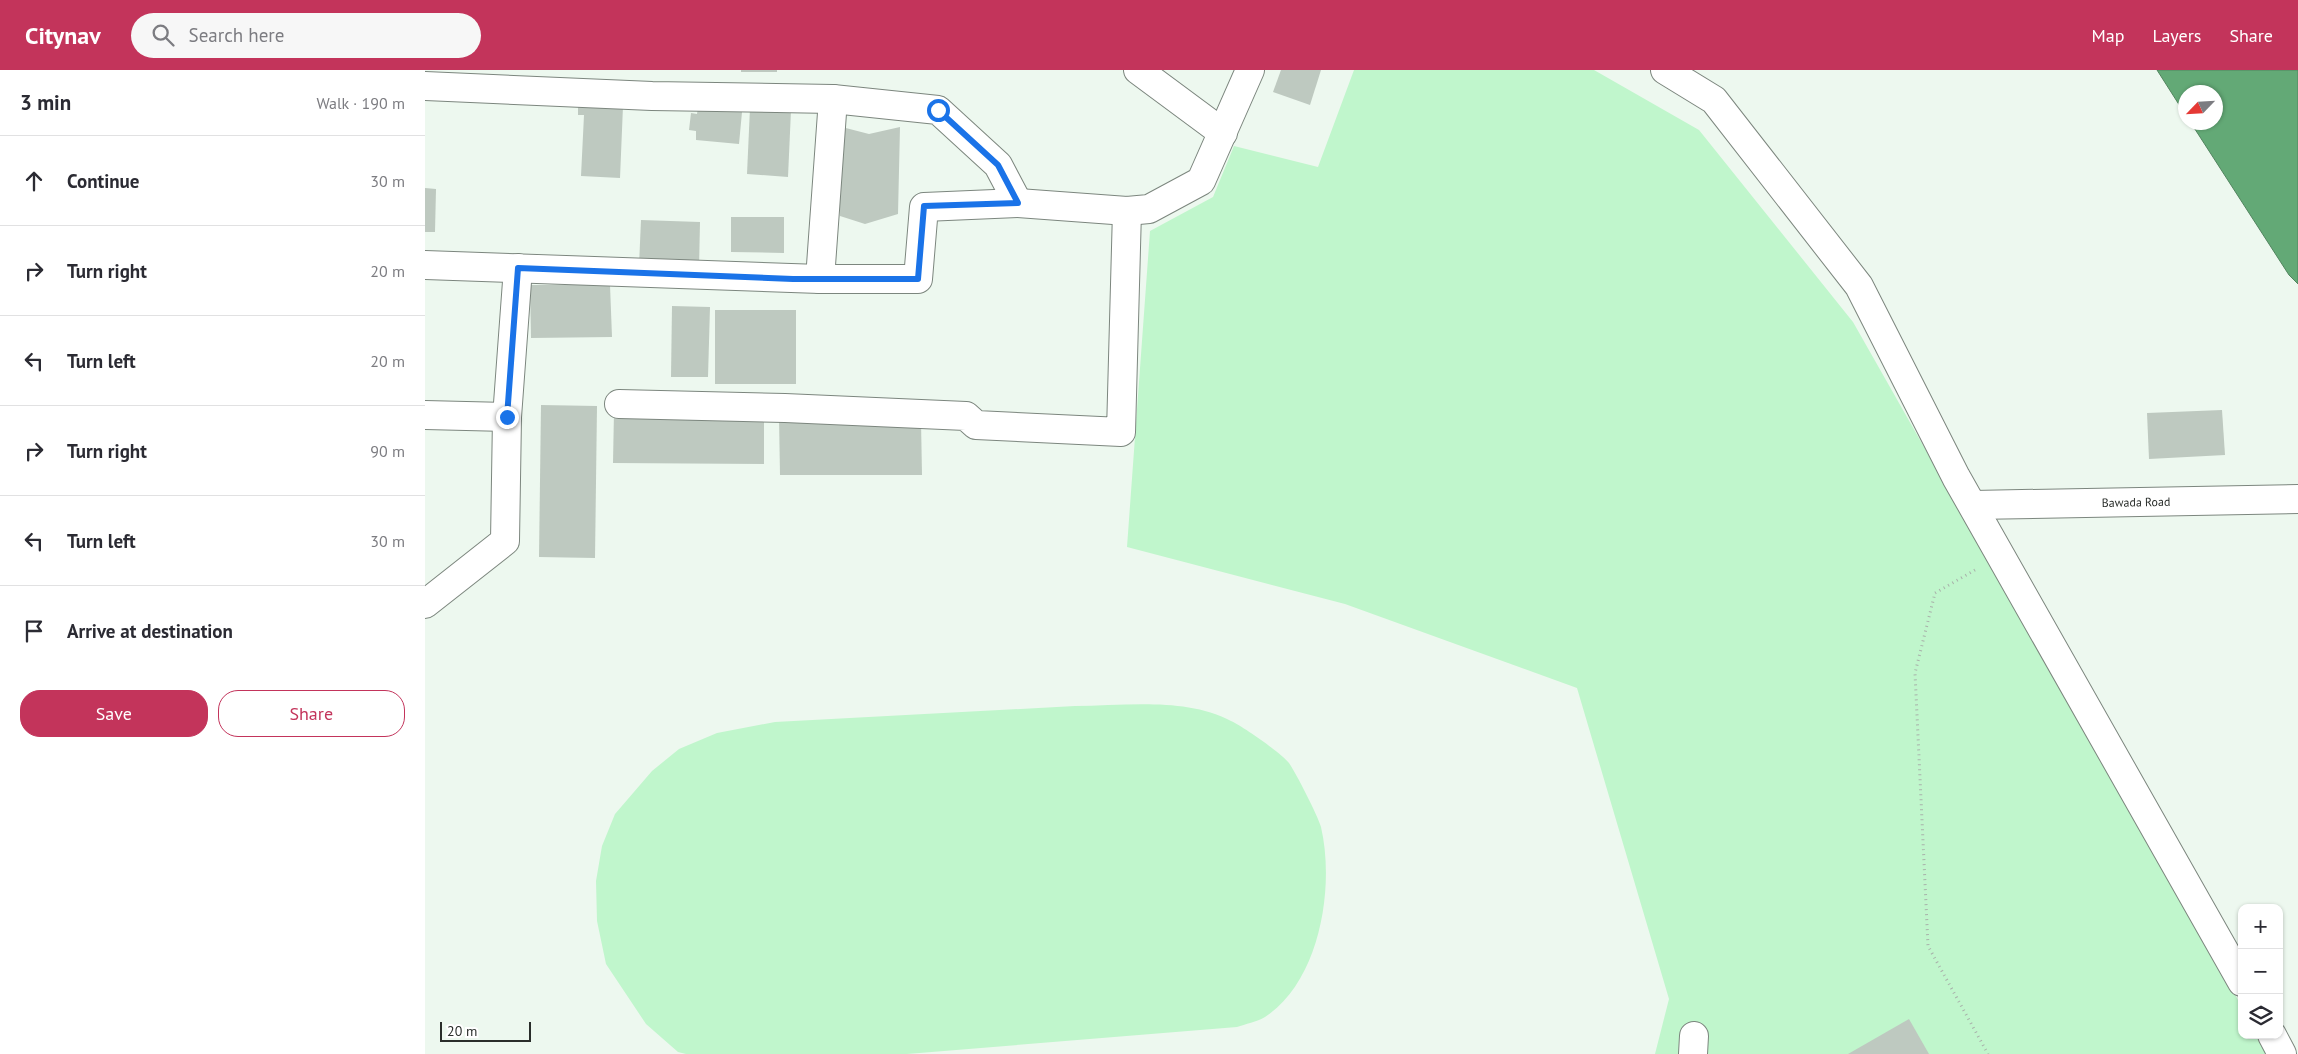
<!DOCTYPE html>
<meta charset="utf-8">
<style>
:root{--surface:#fff;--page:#f7f7f7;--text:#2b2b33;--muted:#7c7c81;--line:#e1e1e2;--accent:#c3345b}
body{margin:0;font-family:"PT Sans",sans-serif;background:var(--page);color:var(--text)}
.controls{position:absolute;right:15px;bottom:15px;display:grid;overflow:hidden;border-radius:10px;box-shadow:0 1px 4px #0004}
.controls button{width:45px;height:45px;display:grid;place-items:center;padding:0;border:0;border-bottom:1px solid var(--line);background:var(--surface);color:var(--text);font:25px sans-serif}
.compass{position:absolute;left:1753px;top:15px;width:45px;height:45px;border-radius:50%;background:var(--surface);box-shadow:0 1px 4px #0004;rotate:245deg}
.scale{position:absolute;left:15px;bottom:12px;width:91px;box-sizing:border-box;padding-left:5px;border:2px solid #292d2a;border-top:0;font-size:14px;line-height:18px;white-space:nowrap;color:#292d2a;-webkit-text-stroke:4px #fff;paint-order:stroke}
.stop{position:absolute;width:15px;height:15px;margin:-11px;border:4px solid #1a73e8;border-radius:50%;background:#fff}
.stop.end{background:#1a73e8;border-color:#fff;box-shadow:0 1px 5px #0008}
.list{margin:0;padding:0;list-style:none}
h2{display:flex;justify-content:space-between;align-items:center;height:65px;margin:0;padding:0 20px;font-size:21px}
h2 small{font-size:16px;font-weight:400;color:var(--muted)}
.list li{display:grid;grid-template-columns:32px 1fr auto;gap:15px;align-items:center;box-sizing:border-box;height:90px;padding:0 20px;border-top:1px solid var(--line)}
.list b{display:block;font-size:19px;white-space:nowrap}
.list em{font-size:16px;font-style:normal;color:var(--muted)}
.actions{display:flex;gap:10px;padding:15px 20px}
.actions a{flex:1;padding:11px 0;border:1px solid var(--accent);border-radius:20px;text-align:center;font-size:18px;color:var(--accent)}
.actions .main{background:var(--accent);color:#fff}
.icon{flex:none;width:28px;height:28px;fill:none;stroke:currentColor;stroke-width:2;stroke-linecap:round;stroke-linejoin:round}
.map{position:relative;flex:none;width:1873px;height:984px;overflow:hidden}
header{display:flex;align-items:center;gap:30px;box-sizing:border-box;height:70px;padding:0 25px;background:var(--accent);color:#fff}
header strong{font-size:24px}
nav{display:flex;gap:28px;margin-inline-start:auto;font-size:18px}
.search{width:350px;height:45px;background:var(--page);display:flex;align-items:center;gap:12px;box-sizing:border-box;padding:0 18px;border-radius:28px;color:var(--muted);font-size:19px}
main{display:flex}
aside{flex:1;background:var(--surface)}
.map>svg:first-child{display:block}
.green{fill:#c0f6cc}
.water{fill:#63a976;stroke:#52845f}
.building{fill:#bec9c0}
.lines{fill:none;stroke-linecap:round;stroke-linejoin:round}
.minor-casing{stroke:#7c867e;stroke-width:30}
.path{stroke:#a8b1aa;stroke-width:3;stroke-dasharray:1 4;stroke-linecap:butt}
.minor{stroke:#fff;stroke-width:28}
.route{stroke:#1a73e8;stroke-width:6}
.labels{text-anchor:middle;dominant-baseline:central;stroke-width:4.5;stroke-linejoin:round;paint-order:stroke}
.street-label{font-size:12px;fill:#292d2a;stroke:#fff}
</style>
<header>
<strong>Citynav</strong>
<div class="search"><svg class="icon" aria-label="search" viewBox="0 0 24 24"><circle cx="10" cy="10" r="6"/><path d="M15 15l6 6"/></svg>Search here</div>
<nav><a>Map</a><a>Layers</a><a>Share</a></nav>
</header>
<main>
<aside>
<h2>3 min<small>Walk · 190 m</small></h2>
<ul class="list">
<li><svg class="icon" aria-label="ahead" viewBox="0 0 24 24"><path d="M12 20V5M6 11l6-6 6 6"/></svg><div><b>Continue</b></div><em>30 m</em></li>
<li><svg class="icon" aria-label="right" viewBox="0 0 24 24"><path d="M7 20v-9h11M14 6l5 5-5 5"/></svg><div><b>Turn right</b></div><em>20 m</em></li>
<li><svg class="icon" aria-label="left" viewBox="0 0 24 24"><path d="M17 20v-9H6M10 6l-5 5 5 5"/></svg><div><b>Turn left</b></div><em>20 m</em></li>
<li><svg class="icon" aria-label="right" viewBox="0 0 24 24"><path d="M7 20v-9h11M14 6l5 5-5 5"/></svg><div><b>Turn right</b></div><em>90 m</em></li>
<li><svg class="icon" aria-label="left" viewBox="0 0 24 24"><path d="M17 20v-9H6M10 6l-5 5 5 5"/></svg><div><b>Turn left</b></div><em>30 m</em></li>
<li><svg class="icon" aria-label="arrive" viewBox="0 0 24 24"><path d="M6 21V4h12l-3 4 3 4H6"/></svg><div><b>Arrive at destination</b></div></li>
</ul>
<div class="actions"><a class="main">Save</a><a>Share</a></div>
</aside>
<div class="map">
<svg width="1873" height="984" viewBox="0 0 1873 984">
<rect width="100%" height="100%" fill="#edf8ef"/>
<g class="green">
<polygon points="929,0 1169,0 1274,60 1428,252 1817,937 1817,965 1833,965 1843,984 1230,984 1244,929 1152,618 920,534 702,477 725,161 788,127 809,76 893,97"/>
<path d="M650,636C700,636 760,627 806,651C819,657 856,683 864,693C871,703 893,746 896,757C910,817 895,911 840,947C832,952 820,954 812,957L482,984H261L253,982L221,954L181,894L172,851L171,811L177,776L190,744L227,701L254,679L292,663L350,652Z"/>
</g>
<polygon class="water" points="1732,0 1873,0 1873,214 1864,205 1766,53 1790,52 1790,22 1760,22 1760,44"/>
<g class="building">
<rect x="316" y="0" width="36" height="2"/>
<polygon points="856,0 896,0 885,35 848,22"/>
<polygon points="153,33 198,36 195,108 156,106 159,45 153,45"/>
<polygon points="273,37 317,42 314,74 271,70 271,61 264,60 266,43 272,44"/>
<polygon points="325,38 366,40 363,107 322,104"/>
<polygon points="413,56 444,64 475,57 473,144 440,154 415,146"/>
<polygon points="0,118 11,119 10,162 0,162"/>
<polygon points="306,147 359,147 359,183 306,182"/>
<polygon points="216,150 275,152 274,199 214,196"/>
<polygon points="105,215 185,215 187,267 106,268"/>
<polygon points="247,236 285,237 283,307 246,307"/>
<rect x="290" y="240" width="81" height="74"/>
<polygon points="116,335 172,336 170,488 114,487"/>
<polygon points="1797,340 1800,385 1724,389 1722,343"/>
<polygon points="189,341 339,342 339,394 188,393"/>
<polygon points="354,347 496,351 497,405 355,405"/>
<polygon points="1484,949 1504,984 1423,984"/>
</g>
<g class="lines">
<g class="minor-casing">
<g id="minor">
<polyline points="713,0 798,63"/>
<polyline points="1240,0 1289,30 1434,216 1531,407 1817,912"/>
<polyline points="0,16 227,26 408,29 395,209 493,209 499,137 593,133 702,141 724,139 776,111 825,0"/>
<polyline points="408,29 513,40 573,95 593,133"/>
<polyline points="0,195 395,209"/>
<polyline points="194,334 360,338 541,346 551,355 696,362 702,141"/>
<polyline points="0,345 82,347"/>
<polyline points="1548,435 1873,429"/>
<polyline points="0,534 80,471 82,347 93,198"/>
<polyline points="1847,965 1857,984"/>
<polyline points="1268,984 1269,966"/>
</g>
</g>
<polyline class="path" points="1550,500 1510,523 1490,603 1503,876 1563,984"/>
<use href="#minor" class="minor"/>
</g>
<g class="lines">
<polyline class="route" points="82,347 93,198 368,209 493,209 499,136 593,133 573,95 513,40"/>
</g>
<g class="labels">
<g class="street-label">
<text transform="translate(1711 432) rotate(-1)">Bawada Road</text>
</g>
</g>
</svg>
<div class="controls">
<button>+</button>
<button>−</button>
<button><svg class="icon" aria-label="layers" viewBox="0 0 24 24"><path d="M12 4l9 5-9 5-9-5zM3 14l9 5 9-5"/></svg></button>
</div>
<svg class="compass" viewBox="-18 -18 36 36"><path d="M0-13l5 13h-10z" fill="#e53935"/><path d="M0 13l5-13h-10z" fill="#7c7c81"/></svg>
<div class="scale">20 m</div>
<div class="stop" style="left:513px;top:40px"></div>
<div class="stop end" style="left:82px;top:347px"></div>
</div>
</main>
